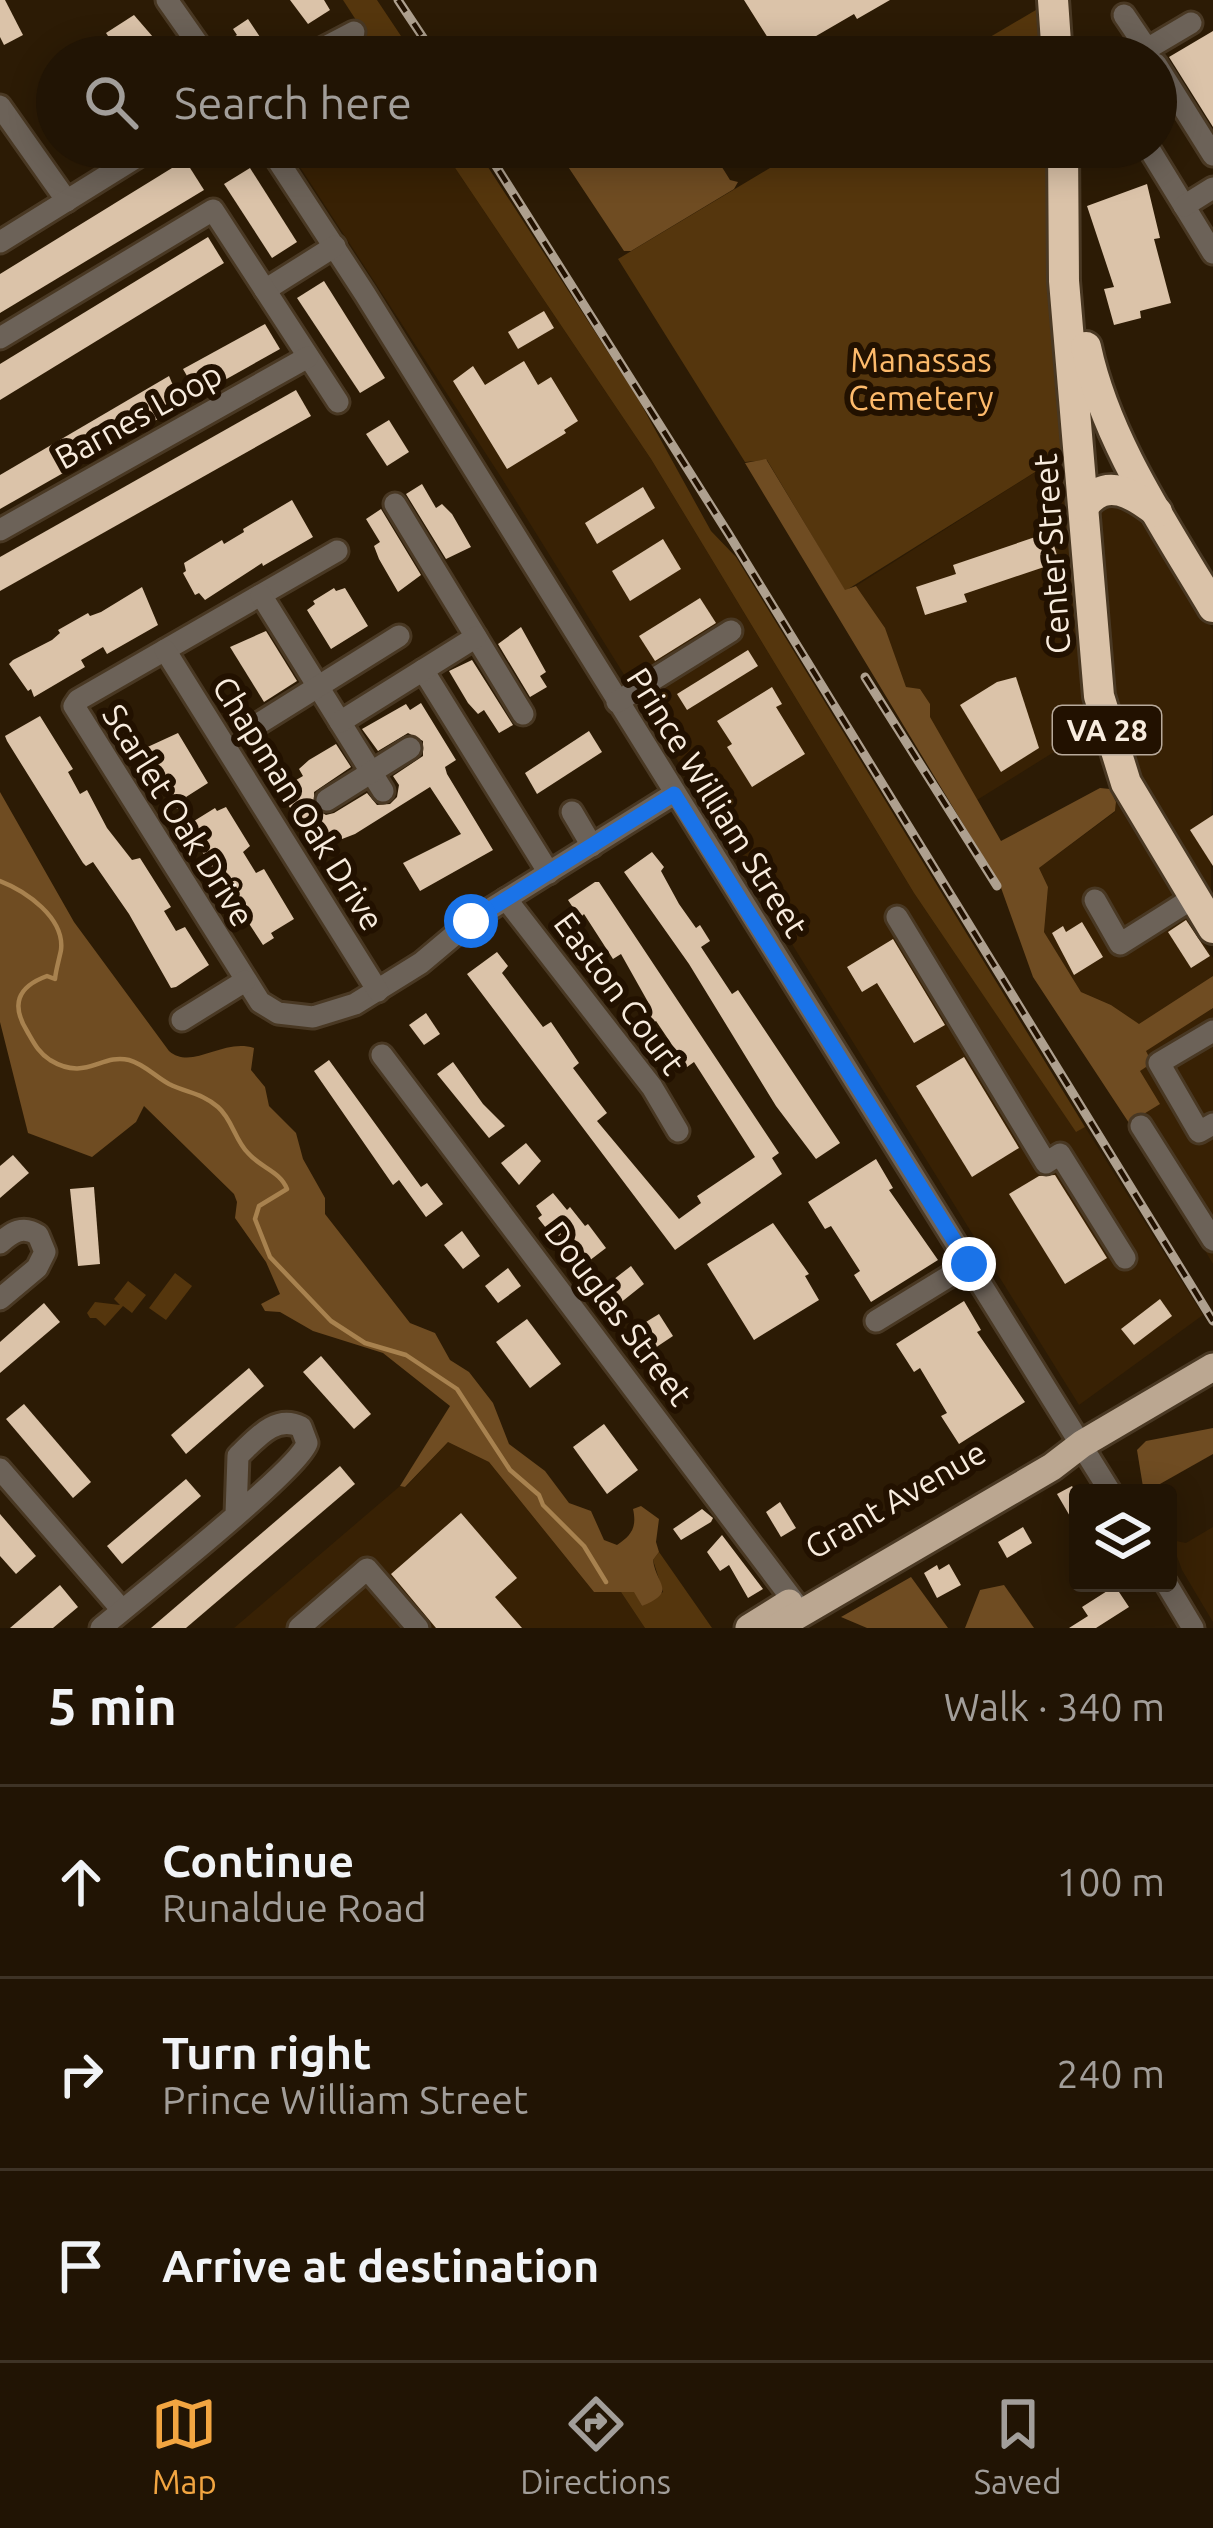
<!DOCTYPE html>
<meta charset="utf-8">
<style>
:root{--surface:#211404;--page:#2d2113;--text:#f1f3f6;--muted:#a29e9a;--line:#3e3326;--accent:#f2a541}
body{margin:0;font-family:Ubuntu,sans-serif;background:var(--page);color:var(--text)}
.controls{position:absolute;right:36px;bottom:36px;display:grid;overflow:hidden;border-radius:12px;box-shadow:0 6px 30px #0003}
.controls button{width:108px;height:108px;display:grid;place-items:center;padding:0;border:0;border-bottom:3px solid var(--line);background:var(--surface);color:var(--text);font:60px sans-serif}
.stop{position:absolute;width:36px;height:36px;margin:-27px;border:9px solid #1a73e8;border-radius:50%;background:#fff}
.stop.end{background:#1a73e8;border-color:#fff;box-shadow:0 3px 12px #0008}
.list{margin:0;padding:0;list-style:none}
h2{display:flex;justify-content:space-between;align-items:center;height:156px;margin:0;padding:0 48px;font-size:51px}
h2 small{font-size:39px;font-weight:400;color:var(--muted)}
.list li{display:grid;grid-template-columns:78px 1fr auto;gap:36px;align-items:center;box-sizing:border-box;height:192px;padding:0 48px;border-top:3px solid var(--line)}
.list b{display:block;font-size:45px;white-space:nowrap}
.list p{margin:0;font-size:39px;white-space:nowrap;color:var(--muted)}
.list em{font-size:39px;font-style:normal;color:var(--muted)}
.icon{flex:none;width:66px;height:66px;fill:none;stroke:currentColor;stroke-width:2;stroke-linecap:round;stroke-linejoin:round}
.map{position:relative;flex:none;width:1213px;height:1628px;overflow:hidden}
.search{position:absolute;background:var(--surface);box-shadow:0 6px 30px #0003;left:36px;right:36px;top:36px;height:132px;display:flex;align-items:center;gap:30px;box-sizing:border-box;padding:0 42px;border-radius:66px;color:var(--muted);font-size:45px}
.sheet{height:732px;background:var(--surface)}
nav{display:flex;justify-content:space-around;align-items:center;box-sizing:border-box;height:168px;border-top:3px solid var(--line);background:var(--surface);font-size:33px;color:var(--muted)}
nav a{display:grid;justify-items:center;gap:6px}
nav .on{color:var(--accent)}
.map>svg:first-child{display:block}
.built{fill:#382104}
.green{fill:#55360d}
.forest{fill:#6f4c22}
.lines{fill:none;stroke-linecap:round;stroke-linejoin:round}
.stream{stroke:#a8824f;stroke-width:4.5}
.building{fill:#dbc3a9}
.minor-casing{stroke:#493823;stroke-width:27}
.major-casing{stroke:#493823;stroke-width:33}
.highway-casing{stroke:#493823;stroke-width:36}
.minor{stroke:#6c6258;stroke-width:21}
.major{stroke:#bba791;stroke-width:27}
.highway{stroke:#dac2a8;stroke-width:30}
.rail-casing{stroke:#aea08f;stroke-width:9}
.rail{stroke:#210;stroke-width:4.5;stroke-dasharray:14;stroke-linecap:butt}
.route{stroke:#1a73e8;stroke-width:15}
.labels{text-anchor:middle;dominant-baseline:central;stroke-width:12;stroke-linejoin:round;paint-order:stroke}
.shield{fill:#210;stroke:#b8aa9b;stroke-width:3}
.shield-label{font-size:30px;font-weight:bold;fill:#f8ecde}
.park-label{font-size:33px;fill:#fdba6b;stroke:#210}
.street-label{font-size:33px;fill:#f8ecde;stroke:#210}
</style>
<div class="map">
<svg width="1213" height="1628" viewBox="0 0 1213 1628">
<rect width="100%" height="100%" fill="#2c1b05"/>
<g class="built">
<polygon points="287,147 441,147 651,459 914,893 1076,1131 1085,1127 1203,1315 1079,1405 501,477"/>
<polygon points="1067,452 1078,650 1091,729 977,800 929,717 906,687 885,629 856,586"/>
<polygon points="1107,497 1137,506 1213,630 1211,897 1144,795 1114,708 1098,516"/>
<polygon points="1116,802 1213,958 1213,976 1139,1025 1111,1005 1081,992 1044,932 1048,887 1039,868 1115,812"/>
<polygon points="1213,1008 1213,1264 1129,1123 1159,1104 1139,1071 1145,1051"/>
<polygon points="448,1442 489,1462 594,1592 621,1592 645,1628 234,1628 400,1486 406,1487"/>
<polygon points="1213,1527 1213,1622 1182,1570 1171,1540 1186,1543"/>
</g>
<g class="green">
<polygon points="343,0 377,0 415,57 380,57"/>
<polygon points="1041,7 1043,57 956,57"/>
<polygon points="441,147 475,147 636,395 711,531 736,557 1085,1127 1076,1132 914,893 651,459"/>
<polygon points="805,147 1048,147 1067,452 845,591 767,460 745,462 618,259"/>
<polygon points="175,1273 192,1286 166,1320 149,1308"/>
<polygon points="128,1281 146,1295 132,1313 123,1306 105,1326 96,1318 90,1318 87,1313 95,1302 120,1305 114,1299"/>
<polygon points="659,1552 712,1628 645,1628 621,1592 635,1592 642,1606 663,1592 653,1560"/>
</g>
<g class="forest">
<path d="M555,147H627L639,157C687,152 699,126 730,180L738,182L734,189L631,251H624Z"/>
<polygon points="766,459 845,590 856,586 885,628 906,687 920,689 930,704 930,717 1001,841 1100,788 1110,789 1116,802 1115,811 1039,868 1048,887 1044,932 1081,992 1111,1005 1139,1024 1213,976 1213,1008 1146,1051 1152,1063 1140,1071 1160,1104 1129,1123 1033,977 1000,885 745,463"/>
<path d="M0,792L74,922L169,1051C192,1071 222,1038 254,1048L251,1070L265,1087L269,1106L296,1133L303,1159L325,1198V1214L410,1323L435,1333L450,1360L469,1372L493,1403L509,1444L545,1471L569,1503L591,1511L604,1540L617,1545C632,1535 637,1527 633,1509L641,1506L659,1519L656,1542L659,1552L653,1560C656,1585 678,1591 642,1606L634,1592H594L489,1462L448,1442L405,1487L400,1486L450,1406L383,1353L313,1331L280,1312L265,1311L261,1304L280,1294L266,1262L235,1218L237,1202L234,1194L144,1106L136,1122L92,1157L28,1133L0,1022Z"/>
<polygon points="1213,1428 1213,1454 1144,1493 1137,1450 1146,1441"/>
<polygon points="911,1577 948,1628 867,1628 841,1617"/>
<polygon points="1004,1585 1034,1628 965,1628 980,1590"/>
</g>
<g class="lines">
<path class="stream" d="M0,881C26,891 65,918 61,950C59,960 56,969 55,979L47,976C17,987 11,1005 27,1031C34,1043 38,1052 50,1060C86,1082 101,1053 129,1060C144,1064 156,1077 169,1084C187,1093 202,1093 218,1107C232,1119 235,1140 248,1153C261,1168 280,1171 287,1189L259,1206L255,1219L270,1257L331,1321L365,1343L406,1355L457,1389L510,1470L539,1495L543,1505L584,1546L606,1582"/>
</g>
<g class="building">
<polygon points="0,0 5,0 23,35 4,45 0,37"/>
<polygon points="290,0 324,0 330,10 308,24"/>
<polygon points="744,0 890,0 857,19 854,14 780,57"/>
<polygon points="134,15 153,37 122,57 106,33"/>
<polygon points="248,19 264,43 254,57 235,57 225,43 237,35 233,29"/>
<polygon points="1213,31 1213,127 1169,57"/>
<polygon points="185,160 204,190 0,313 0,274"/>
<polygon points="250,168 297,242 272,258 224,184"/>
<polygon points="1147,184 1160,238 1154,239 1171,303 1140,311 1141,318 1114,325 1104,289 1114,287 1087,206"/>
<polygon points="208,237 224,263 0,400 0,364"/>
<polygon points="324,281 385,378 360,393 297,298"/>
<polygon points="544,311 554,328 518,349 508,332"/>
<polygon points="265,324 280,349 198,395 183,369"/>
<polygon points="524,361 538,385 551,377 578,421 564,430 566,433 507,469 453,381 473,366 485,385"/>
<polygon points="169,376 181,404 172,411 0,509 0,475"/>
<polygon points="296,390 311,416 0,591 0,557"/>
<polygon points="389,420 409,452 387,466 366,434"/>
<polygon points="422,484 436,508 442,504 452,514 471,547 446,559 406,494"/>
<polygon points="643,487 655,508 597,544 585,523"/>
<polygon points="292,500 313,537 263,566 262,563 205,600 199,593 195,595 183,573 186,571 184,563 222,540 224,544 244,532 243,529"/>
<polygon points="381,509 421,575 398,592 379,559 374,546 380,542 366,519"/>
<polygon points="1050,532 1059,562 964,594 967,602 925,615 916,587 956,574 953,565"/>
<polygon points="663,539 681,569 630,601 612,571"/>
<polygon points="142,587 158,625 107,654 103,647 81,660 85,667 34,697 31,689 28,691 9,664 13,660 52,640 60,633 58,630 88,613 90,616 101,612"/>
<polygon points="334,588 336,591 345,588 368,626 331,649 307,610 315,604 313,601"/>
<polygon points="700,598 716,623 655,661 639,636"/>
<polygon points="521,627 546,672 540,676 547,687 530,697 498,644"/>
<polygon points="266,631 297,681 264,702 230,647"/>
<polygon points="748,650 758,666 687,710 677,694"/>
<polygon points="472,660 513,725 499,733 484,710 478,714 468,703 449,671"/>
<polygon points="1016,677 1039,748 1001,772 960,705 997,682"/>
<polygon points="772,687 782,704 776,707 805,754 752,787 727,747 732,744 717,721"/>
<polygon points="421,703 456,760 445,767 447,774 493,850 420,891 403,863 461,834 430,787 355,834 342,839 338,832 314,847 279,790 303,776 299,769 309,760 336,744 351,767 314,792 315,809 326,815 334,813 367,793 377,805 390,804 397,797 399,785 393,776 423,756 423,741 408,733 378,751 362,729 406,704 410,710"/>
<polygon points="40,716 73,769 68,772 80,794 87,790 107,828 132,860 140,858 171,907 164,911 176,931 185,927 209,965 176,987 171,988 129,914 93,862 86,866 83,863 7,741 5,736"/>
<polygon points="589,731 602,752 537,794 525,773"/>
<polygon points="178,733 208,783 186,797 189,801 177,809 141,750"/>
<polygon points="226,807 250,846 243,852 256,873 264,869 294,919 271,933 274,938 263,945 188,830 196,824 194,821 215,808 217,811"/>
<polygon points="1213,815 1213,866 1190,830"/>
<polygon points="652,852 664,867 661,871 679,904 696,928 700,925 710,941 701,947 732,994 738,990 840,1143 816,1159 776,1106 689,964 624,872"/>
<polygon points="595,882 599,882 779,1153 772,1158 782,1174 675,1250 467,974 497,952 508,966 502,973 543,1027 551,1022 579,1063 573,1068 607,1113 597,1121 679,1219 701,1203 697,1196 755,1157 694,1062 687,1067 656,1021 651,1024 640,1008 648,1002 621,954 613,959 584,914 580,918 568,900"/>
<polygon points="1186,920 1210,956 1191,968 1168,932"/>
<polygon points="1082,922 1103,957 1074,975 1052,933 1063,926 1066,932"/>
<polygon points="893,939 945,1025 914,1043 877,983 862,992 847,967"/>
<polygon points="426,1013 440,1034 424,1045 409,1025"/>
<polygon points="964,1057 1019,1148 972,1177 916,1086"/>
<polygon points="329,1060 421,1187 427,1183 443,1204 426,1217 399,1180 393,1185 314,1071"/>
<polygon points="453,1062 483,1104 505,1126 489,1138 437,1074"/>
<polygon points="526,1143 541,1161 519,1185 501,1163"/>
<polygon points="13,1155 29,1173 0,1198 0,1166"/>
<polygon points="876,1159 893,1188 889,1190 938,1260 871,1302 854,1275 860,1271 831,1226 825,1229 808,1202"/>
<polygon points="1055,1175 1107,1258 1065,1284 1009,1194 1039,1176"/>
<polygon points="94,1187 100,1264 78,1266 70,1189"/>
<polygon points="553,1193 567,1210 570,1207 585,1226 588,1224 606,1248 581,1267 556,1232 550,1225 546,1228 538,1218 542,1215 536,1206"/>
<polygon points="773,1223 809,1274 805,1276 819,1300 754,1340 707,1264"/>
<polygon points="462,1231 480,1256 463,1269 444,1245"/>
<polygon points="631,1266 644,1284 614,1308 600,1290"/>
<polygon points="508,1268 521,1286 498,1303 485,1286"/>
<polygon points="1160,1299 1172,1316 1134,1345 1121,1329"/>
<polygon points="964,1301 981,1330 977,1332 1025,1402 959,1444 941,1416 947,1413 920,1368 914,1372 896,1344"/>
<polygon points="44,1303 60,1322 0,1373 0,1342"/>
<polygon points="659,1314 673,1336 655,1348 641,1325"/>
<polygon points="527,1319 561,1364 530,1388 496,1342"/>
<polygon points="321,1356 371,1414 354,1429 303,1372"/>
<polygon points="249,1368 264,1386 186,1454 171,1435"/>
<polygon points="24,1404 91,1482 73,1498 6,1419"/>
<polygon points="604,1424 638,1470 607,1494 573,1447"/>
<polygon points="340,1466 355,1484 267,1559 186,1628 151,1628"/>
<polygon points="186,1479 201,1496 122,1564 107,1546"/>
<polygon points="1072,1486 1078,1496 1078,1530 1057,1494"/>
<polygon points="780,1502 796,1528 781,1537 766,1512"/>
<polygon points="702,1509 713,1518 711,1522 681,1540 673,1529"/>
<polygon points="461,1513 517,1578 495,1597 522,1628 436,1628 391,1574"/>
<polygon points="0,1514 36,1556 16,1574 0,1556"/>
<polygon points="1023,1527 1032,1543 1007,1558 998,1542"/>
<polygon points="722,1535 763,1589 748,1598 729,1565 720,1571 707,1552"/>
<polygon points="949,1564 961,1585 937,1598 924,1573 937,1565 939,1570"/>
<polygon points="60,1585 78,1607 53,1628 10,1628"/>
<polygon points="1115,1586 1129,1607 1096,1628 1069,1628 1088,1616 1082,1607"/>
</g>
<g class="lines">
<g class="minor-casing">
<g id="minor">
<polyline points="167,0 207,57"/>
<polyline points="1124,15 1147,49 1191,23"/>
<polyline points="306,57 354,32"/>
<polyline points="1156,64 1213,155"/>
<polyline points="0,106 67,201"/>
<polyline points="269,147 365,294 1111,1493"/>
<polyline points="1148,147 1213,253"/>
<polyline points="1184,206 1213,188"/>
<polyline points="0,242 153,147"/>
<polyline points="265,290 335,246"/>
<polyline points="0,338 213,210 338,402"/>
<polyline points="395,504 523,714"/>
<polyline points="0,530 308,357"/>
<polyline points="337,551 78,700 74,706 260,1002 278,1013 313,1017 355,1004 421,963 471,921 674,794"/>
<polyline points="261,595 383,791"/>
<polyline points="165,650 378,991"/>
<polyline points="423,670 549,873"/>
<polyline points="617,702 731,631"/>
<polyline points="340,722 476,637"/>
<polyline points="250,729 399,636"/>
<polyline points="327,800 410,748"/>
<polyline points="572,812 592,846"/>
<polyline points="506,899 652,1087 678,1131"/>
<polyline points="1095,900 1120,944 1193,898"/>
<polyline points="897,917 1046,1163 1060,1154 1125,1258"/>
<polyline points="182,1020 245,981"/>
<polyline points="1213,1031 1159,1063 1199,1132 1213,1124"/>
<polyline points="382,1055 802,1612"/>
<polyline points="1141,1126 1213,1240"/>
<path d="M0,1243C12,1232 23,1225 38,1235L45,1252L37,1268L0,1299"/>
<polyline points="876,1321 969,1264"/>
<polyline points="0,1469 122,1610"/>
<polyline points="1166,1583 1193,1628"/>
<path d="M101,1628C133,1601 300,1469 307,1443L301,1427C275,1414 256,1439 238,1456L236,1514"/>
<polyline points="299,1628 367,1569 418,1628"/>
</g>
</g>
<g class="major-casing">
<g id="major">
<polyline points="749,1628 789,1603"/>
<polyline points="776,1628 1052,1467 1082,1444 1213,1367"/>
</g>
</g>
<g class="highway-casing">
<g id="highway">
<polyline points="1053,0 1057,57"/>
<polyline points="1063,147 1064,281 1099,696 1126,783 1213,928"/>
<path d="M1086,347C1106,441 1165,526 1213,607"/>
<path d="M1084,506C1106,476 1134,494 1157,512"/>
</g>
</g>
<use href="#minor" class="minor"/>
<use href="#major" class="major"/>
<use href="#highway" class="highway"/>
<g class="rail-casing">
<g id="rail">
<polyline points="398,0 436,57"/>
<polyline points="484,147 728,533 1213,1321"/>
<polyline points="865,677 997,886"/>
</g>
</g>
<use href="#rail" class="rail"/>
</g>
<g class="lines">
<polyline class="route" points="471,921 674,794 969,1264"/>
</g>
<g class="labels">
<rect class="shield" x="1053" y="706" width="108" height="48" rx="9"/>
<g class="shield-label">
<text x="1107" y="730">VA 28</text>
</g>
<g class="park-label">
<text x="921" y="359">Manassas<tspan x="921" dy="38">Cemetery</tspan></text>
</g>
<g class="street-label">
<text transform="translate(138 415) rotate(-29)">Barnes Loop</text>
<text transform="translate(1051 554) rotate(-94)">Center Street</text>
<text transform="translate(718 802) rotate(58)">Prince William Street</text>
<text transform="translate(299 803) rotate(58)">Chapman Oak Drive</text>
<text transform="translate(179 815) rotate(58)">Scarlet Oak Drive</text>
<text transform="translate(620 993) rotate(53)">Easton Court</text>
<text transform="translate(619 1313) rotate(53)">Douglas Street</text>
<text transform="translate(895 1499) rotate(-30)">Grant Avenue</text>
</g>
</g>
</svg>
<div class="controls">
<button><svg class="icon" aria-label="layers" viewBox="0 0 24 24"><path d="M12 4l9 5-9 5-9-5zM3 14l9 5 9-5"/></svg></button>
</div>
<div class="stop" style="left:471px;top:921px"></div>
<div class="stop end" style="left:969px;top:1264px"></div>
<div class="search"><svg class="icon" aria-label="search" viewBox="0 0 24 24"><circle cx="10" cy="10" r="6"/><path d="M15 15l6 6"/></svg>Search here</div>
</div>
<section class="sheet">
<h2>5 min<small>Walk · 340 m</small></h2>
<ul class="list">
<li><svg class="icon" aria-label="ahead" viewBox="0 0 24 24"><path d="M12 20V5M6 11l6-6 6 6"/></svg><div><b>Continue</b><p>Runaldue Road</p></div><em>100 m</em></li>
<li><svg class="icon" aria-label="right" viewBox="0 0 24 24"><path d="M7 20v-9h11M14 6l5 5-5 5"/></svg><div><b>Turn right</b><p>Prince William Street</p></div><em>240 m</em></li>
<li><svg class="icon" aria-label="arrive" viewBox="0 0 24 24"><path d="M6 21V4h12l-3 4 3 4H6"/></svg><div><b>Arrive at destination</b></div></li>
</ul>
</section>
<nav>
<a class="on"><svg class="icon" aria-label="map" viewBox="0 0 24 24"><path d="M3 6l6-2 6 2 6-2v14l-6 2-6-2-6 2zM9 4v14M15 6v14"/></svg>Map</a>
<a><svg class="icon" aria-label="directions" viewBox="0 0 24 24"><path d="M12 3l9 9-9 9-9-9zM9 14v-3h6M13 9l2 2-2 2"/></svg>Directions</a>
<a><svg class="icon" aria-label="saved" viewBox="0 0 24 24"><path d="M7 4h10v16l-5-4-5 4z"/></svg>Saved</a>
</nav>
